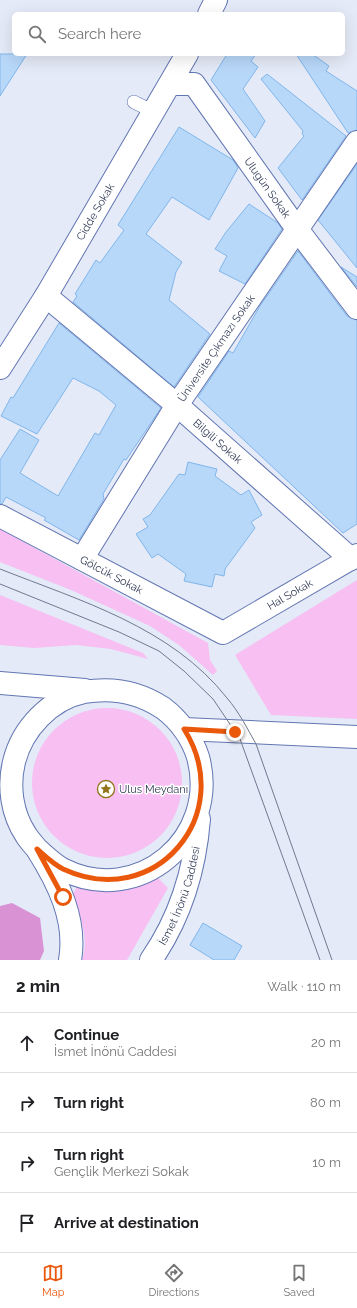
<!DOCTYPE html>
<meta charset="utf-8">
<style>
:root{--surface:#fff;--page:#f2f2f2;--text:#202124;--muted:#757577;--line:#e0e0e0;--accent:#ea580c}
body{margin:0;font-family:Raleway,sans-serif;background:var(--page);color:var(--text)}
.stop{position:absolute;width:12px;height:12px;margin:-9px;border:3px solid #ea580c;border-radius:50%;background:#fff}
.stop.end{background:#ea580c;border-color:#fff;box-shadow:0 1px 4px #0008}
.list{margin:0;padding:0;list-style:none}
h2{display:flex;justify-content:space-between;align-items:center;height:52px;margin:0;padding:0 16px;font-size:17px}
h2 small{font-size:13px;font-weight:400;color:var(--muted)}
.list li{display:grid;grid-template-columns:26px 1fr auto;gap:12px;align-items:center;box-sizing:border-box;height:60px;padding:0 16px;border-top:1px solid var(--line)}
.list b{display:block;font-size:15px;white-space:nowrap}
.list p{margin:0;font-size:13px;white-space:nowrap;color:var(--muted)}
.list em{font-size:13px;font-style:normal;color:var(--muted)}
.icon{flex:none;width:22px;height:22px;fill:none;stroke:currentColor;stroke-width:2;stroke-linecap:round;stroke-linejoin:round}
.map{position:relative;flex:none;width:357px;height:960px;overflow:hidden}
.search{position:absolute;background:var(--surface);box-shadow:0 4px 16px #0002;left:12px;right:12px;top:12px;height:44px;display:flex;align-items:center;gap:10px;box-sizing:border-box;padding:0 14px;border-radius:6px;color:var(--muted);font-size:15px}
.sheet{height:292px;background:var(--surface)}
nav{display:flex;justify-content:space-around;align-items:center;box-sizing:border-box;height:56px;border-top:1px solid var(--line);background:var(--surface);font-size:11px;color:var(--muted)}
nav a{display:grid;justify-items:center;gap:2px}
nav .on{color:var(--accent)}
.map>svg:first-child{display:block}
.green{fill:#f7bff2}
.forest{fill:#d993d4}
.building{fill:#b8d8fa;stroke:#80b6eb}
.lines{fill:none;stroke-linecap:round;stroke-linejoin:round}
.lane-casing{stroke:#6276b2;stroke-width:14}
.street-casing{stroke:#6276b2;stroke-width:24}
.secondary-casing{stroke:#6276b2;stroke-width:24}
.primary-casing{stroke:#6276b2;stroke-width:24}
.lane{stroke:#fff;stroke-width:13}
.street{stroke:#fff;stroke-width:22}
.secondary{stroke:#fff;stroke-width:22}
.primary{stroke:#fff;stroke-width:22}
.tram{stroke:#71798f;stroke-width:1}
.route{stroke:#ea580c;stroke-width:5}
.labels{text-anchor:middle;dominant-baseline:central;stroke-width:3;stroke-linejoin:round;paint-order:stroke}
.street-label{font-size:11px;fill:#323b56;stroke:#fff}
.poi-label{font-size:11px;fill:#323b56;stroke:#fff;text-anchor:start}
</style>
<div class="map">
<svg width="357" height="960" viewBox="0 0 357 960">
<rect width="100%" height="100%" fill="#e4eaf7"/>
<g class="green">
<polygon points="0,529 208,643 210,660 217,671 213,675 179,645 150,626 71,590 0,562"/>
<polygon points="357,580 357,719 271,715 235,655"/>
<polygon points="0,595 143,653 148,659 111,649 76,645 34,648 0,645"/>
<circle cx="107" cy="783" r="75"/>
<path d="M157,877L168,888L127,960H82C90,940 79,913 73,894L78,885L141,883Z"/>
</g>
<polygon class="forest" points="12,903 40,918 44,951 40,960 0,960 0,906"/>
<g class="building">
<polygon points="0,54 27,54 0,96"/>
<polygon points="227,54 256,54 251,61 258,67 243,89 265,121 255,138 211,80"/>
<polygon points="296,54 312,54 329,66 326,71 357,91 357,130 348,133"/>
<polygon points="267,74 346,136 302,200 278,168 304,136 302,134 303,131 261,79"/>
<polygon points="179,127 233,160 238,168 209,220 172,197 146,234 182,262 176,272 169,300 210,334 174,387 73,302 77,296 75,294 96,260 100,263 124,230 118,225"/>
<polygon points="357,164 357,268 318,220"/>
<polygon points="249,204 278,223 282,229 245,284 219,271 227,256 215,249 226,232"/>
<polygon points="298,251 347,316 357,320 357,524 343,533 198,397 229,351 233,353 260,306"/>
<polygon points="341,267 357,277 357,287"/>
<polygon points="59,323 161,408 126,460 124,459 103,494 104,499 79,540 44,520 46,518 6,497 2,504 0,504 0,460 20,429 39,440 20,473 58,496 95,433 99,435 116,405 99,391 73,378 37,434 1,416 11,397 13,398"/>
<polygon points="188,462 217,469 215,476 241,495 249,490 262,515 251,522 255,528 225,569 224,576 215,574 212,587 184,581 186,574 158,554 152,558 136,534 148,527 143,519 150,515 179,474 185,475"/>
<polygon points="203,923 242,946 234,960 214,960 190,945"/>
</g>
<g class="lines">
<g class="lane-casing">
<polyline id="lane" points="134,102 154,112"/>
</g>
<g class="street-casing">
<g id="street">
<polyline points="209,14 216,0"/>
<path id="s1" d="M171,84H194L297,229L357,308"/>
<path id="s2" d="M46,296L177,405L351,559"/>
<path id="s3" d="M0,368L46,296L187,54"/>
<path id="s4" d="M0,516L223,633L357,555"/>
<path id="s5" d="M82,559L177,405L357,142"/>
</g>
</g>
<g class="secondary-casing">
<polyline id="secondary" points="184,729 357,737"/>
</g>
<g class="primary-casing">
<g id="primary">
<polyline points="0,683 85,690"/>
<path d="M37,849C45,856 53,864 62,869C138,908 220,838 198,757C192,738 179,720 163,708C139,692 113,687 84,692C50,699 22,729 14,762C8,787 12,814 26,835C29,840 33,844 37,849C58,882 77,920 70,960"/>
<path id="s6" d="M151,960C180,918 195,870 199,819"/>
</g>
</g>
<use href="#lane" class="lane"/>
<use href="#street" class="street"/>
<use href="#secondary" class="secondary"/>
<use href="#primary" class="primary"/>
<g class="tram">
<path d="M0,569C81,601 171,627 227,698C239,712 247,728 256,744L332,960"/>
<polyline points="0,584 119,632 159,651 184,671 213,699 240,739 320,960"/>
</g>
</g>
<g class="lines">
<path class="route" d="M63,897L37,849C45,856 53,864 63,869C155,912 238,814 184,729L235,732"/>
</g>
<defs>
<g id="sight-ring" transform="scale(0.9)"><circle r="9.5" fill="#fff" stroke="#93761c" stroke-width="1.5"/><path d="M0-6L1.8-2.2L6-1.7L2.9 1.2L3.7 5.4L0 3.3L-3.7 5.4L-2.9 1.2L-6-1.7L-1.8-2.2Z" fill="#93761c"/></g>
</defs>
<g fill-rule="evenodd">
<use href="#sight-ring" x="106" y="789"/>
</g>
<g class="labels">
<g class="street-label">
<text stroke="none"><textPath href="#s1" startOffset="150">Ulugün Sokak</textPath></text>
<text stroke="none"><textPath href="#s3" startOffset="183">Cidde Sokak</textPath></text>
<text stroke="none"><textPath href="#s5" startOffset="250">Üniversite Çıkmazı Sokak</textPath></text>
<text stroke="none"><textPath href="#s2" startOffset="225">Bilgili Sokak</textPath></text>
<text stroke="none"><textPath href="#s4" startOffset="126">Gölcük Sokak</textPath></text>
<text stroke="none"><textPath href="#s4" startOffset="329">Hal Sokak</textPath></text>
<text stroke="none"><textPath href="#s6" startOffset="71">İsmet İnönü Caddesi</textPath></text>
</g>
<g class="poi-label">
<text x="119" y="789">Ulus Meydanı</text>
</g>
</g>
</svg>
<div class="stop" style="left:63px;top:897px"></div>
<div class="stop end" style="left:235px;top:732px"></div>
<div class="search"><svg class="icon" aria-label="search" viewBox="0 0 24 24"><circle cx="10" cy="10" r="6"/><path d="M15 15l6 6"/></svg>Search here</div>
</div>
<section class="sheet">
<h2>2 min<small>Walk · 110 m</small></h2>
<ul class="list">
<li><svg class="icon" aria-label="ahead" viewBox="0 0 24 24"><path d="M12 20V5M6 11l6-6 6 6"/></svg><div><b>Continue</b><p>İsmet İnönü Caddesi</p></div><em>20 m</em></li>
<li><svg class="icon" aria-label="right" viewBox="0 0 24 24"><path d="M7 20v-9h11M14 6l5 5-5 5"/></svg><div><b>Turn right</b></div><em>80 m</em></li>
<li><svg class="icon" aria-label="right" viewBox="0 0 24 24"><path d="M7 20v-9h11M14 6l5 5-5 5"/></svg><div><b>Turn right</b><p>Gençlik Merkezi Sokak</p></div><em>10 m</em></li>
<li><svg class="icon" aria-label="arrive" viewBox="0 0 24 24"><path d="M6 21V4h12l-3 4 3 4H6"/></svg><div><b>Arrive at destination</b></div></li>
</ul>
</section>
<nav>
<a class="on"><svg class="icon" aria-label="map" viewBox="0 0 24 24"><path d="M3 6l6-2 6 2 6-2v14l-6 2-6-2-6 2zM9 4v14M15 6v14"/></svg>Map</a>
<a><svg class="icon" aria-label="directions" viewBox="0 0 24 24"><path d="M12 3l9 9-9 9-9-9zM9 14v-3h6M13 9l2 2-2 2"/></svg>Directions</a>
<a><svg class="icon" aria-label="saved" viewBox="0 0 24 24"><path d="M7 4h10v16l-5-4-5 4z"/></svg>Saved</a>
</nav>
